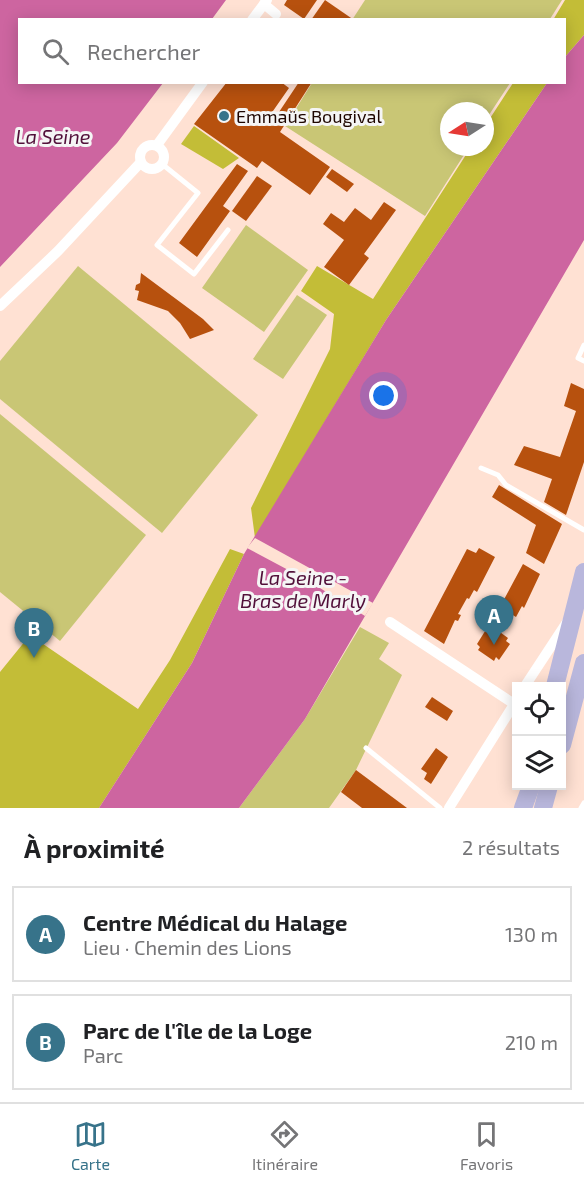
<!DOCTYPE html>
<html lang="fr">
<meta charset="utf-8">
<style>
:root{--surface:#fff;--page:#f2f2f2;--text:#202124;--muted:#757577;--line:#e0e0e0;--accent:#37738a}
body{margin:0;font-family:"Exo 2",sans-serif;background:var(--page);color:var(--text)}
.controls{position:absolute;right:18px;bottom:18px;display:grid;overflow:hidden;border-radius:0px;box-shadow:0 3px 15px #0003}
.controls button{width:54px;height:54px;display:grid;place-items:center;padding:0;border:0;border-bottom:2px solid var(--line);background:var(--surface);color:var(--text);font:30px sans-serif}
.compass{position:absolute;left:440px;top:102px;width:54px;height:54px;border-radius:50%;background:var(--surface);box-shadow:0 3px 15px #0003;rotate:258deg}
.you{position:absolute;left:384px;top:396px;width:21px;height:21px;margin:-15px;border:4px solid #fff;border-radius:50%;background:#1a73e8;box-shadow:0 0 0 9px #1a73e833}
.badge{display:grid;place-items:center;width:39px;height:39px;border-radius:50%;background:var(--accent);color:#fff;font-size:20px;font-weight:700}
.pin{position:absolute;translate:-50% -50px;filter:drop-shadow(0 2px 3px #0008)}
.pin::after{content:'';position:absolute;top:32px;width:21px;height:18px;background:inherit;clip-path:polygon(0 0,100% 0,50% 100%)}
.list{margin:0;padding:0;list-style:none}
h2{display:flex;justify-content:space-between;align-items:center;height:78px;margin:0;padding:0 24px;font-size:26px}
h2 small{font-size:20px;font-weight:400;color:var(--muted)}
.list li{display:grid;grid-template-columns:39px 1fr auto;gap:18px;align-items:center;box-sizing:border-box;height:96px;margin:0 12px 12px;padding:0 12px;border:2px solid var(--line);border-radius:0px}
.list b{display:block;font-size:22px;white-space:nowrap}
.list p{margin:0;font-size:20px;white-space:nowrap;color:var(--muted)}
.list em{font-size:20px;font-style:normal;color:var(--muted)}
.icon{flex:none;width:33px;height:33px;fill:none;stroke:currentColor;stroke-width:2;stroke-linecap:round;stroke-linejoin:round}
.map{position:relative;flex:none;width:584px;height:808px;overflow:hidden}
.search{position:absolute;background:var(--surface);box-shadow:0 3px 15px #0003;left:18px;right:18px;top:18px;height:66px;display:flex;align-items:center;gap:15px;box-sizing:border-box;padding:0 21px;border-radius:0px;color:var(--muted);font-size:22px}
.sheet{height:294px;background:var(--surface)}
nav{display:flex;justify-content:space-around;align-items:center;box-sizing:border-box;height:84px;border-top:2px solid var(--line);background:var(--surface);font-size:16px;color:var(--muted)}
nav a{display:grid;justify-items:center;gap:3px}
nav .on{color:var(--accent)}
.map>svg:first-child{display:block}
.green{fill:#c9c675}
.forest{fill:#c3bd37}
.water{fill:#cd65a0}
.pier{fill:#ffe1d3}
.building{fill:#b7510e}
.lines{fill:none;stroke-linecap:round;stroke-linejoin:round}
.lane{stroke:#fff;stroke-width:5}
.street{stroke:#fff;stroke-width:10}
.primary{stroke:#b9b7dc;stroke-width:18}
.poi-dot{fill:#37738a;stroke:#f5f5f5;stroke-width:2}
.labels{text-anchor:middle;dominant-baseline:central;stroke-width:6;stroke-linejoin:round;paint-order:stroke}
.poi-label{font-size:18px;fill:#1e0600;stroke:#f5f5f5;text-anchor:start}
.water-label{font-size:20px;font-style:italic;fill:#52103a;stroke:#f5f5f5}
</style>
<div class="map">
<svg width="584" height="808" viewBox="0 0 584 808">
<rect width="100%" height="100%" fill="#ffe1d3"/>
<g class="green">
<polygon points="365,0 562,0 550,19 352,20"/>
<polygon points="312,83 312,82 510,83 485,121 485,111 449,111 449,147 469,147 425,216 285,126"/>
<polygon points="246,225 308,270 264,332 202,288"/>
<polygon points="78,266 258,415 162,533 0,399 0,361"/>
<polygon points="297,295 327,315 283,379 253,359"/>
<polygon points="0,414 146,535 60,641 0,592"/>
<polygon points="360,627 389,643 379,659 402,675 356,770 329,808 239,808 305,719"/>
</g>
<g class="forest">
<polygon points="565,0 584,0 584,35 565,57 564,20 553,20"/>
<polygon points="513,83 547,83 386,320 255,538 251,508 330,349 334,314 301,291 317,266 373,299 471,147 485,147 485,126"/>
<polygon points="194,126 239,158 223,169 181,144"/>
<polygon points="230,549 244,554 192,663 99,808 0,808 0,672 30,635 138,709 170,660"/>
</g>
<g class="water">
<polygon points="0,0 226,0 212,19 20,20 20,82 163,83 117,143 0,267"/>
<polygon points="584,35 584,240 305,719 239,808 99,808 192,663 244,554 386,320 547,83 564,82 565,57"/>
</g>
<polygon class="pier" points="255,538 373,603 365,616 307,580 247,548"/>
<g class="building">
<polygon points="287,0 317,0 304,19 284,5"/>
<polygon points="325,0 354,20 311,20"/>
<polygon points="227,82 281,82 289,88 266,121 271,124 299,82 312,82 280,132 330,167 310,195 262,161 257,168 194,124"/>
<polygon points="237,164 248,171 223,206 230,211 197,257 179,243"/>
<polygon points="332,169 354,184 347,192 326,177"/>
<polygon points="257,176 272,186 246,221 232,211"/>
<polygon points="384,202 396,210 364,254 369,258 349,285 324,267 344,240 323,224 331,213 344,222 355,208 371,220"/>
<polygon points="141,273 203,319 214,330 190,339 180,323 168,311 137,300 139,291 135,290 136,285 140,283"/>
<polygon points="571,383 584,389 584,462 566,515 544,502 552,479 514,465 524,446 560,457 576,411 564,406"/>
<polygon points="499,485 562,524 544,564 526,553 536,525 492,497"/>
<polygon points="479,548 495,557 477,592 474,590 469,599 467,598 458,614 461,615 458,621 455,620 444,644 424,631 467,549 476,553"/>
<polygon points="523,564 540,574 524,608 522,606 516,617 500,607"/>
<polygon points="493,627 508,638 506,641 510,644 499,660 496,657 494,661 478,650 480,647 477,644 487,628 490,631"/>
<polygon points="432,697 453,711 447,721 425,707"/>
<polygon points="436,748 448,757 431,784 424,779 427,773 421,769"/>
<polygon points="356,770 407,808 362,808 341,792"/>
</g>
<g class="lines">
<g class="lane">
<polyline points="162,164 198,193 157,245 194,274 228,230"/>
<polyline points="584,345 578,358 584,361"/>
<polyline points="481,468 498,475 506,485 584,530"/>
<polyline points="366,748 440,808"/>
<polyline points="581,808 584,803"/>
</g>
<g class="street">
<polyline points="264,4 276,14"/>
<polyline points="252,20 267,0"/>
<circle cx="152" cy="157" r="12"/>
<polyline points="157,145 203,82"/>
<polyline points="0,306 58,251 141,162"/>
<polyline points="390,622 514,704"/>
<polyline points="525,686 567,622"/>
<polyline points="449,808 516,701"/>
</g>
<g class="primary">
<polyline points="555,686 584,572"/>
<polyline points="562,745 584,663"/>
<polyline points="523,808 531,786"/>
<polyline points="543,808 549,786"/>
</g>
</g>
<circle class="poi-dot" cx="224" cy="116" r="6"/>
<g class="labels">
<g class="poi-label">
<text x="236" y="116">Emmaüs Bougival</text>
</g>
<g class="water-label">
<text x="53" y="136">La Seine</text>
<text x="303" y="577">La Seine -<tspan x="303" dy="23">Bras de Marly</tspan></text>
</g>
</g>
</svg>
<div class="controls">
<button><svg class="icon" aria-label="locate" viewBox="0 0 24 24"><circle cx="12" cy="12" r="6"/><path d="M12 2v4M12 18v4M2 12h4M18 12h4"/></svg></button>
<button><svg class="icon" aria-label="layers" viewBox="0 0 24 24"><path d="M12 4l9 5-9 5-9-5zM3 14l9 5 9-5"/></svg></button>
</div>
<svg class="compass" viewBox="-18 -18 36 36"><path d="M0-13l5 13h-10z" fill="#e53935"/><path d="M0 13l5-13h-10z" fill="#757577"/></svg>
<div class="you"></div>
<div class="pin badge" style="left:494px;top:645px">A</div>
<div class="pin badge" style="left:34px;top:658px">B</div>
<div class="search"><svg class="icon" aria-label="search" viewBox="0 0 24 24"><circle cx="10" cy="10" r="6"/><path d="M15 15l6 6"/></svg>Rechercher</div>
</div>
<section class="sheet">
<h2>À proximité<small>2 résultats</small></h2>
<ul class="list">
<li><span class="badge">A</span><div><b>Centre Médical du Halage</b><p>Lieu · Chemin des Lions</p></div><em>130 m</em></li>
<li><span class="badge">B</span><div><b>Parc de l'île de la Loge</b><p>Parc</p></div><em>210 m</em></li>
</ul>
</section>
<nav>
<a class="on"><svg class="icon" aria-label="map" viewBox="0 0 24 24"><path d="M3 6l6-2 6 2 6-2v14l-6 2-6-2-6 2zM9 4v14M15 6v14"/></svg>Carte</a>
<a><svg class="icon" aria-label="directions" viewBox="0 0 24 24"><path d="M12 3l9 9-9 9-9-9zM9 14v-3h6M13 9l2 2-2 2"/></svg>Itinéraire</a>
<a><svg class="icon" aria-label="saved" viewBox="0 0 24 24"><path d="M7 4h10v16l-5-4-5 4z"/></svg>Favoris</a>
</nav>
